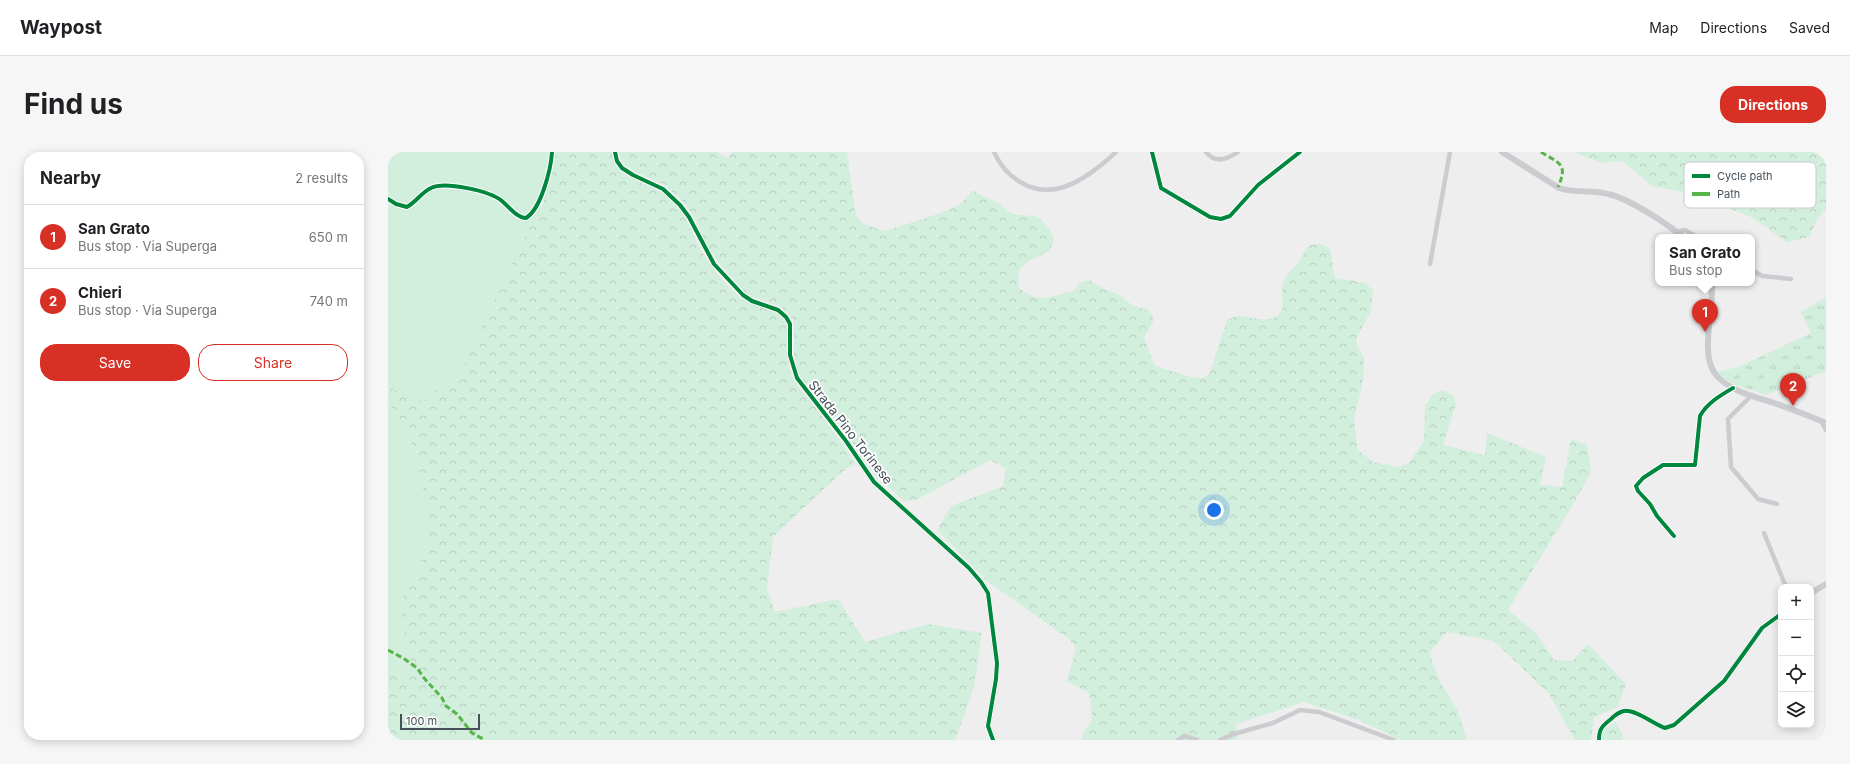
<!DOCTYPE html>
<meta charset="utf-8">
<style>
:root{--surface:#fff;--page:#f6f6f6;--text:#202124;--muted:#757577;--line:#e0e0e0;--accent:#d93025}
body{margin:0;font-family:Inter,sans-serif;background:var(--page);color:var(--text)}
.controls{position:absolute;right:12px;bottom:12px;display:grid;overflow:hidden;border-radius:8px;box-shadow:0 2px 10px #0003}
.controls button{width:36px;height:36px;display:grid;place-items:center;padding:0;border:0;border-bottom:1px solid var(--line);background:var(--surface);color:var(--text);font:20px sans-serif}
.scale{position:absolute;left:12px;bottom:10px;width:80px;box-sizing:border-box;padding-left:4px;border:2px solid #45505a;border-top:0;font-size:11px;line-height:14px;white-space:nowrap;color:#45505a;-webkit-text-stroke:3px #fff;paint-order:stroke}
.you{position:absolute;left:826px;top:358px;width:14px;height:14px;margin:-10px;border:3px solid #fff;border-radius:50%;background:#1a73e8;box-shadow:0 0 0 6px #1a73e833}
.badge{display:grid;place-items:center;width:26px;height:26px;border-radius:50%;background:var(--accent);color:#fff;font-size:13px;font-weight:700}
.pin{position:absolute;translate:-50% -33px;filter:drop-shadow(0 1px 2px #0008)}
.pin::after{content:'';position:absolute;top:21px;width:14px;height:12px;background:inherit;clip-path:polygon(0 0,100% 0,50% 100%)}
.popup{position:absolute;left:1267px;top:82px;width:100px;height:52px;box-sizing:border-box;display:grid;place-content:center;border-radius:8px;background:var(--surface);filter:drop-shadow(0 1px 3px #0005);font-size:13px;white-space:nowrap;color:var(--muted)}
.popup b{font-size:15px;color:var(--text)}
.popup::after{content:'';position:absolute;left:50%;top:100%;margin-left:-8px;border:8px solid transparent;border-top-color:var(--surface)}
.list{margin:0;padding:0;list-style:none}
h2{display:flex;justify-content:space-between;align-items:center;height:52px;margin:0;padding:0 16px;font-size:17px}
h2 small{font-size:13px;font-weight:400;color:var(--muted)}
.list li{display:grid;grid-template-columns:26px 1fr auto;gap:12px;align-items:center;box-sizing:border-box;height:64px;padding:0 16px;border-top:1px solid var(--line)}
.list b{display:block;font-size:15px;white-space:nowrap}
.list p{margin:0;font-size:13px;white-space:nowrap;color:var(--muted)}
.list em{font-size:13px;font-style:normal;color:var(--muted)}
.actions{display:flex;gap:8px;padding:12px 16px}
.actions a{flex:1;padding:9px 0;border:1px solid var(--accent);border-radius:16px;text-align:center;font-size:14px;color:var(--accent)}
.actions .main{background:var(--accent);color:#fff}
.icon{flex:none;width:22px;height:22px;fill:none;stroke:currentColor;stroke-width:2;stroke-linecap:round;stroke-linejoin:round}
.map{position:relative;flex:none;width:1438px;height:588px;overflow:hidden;border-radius:16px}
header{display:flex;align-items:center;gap:24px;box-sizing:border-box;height:56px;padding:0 20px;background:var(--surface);border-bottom:1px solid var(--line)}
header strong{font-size:19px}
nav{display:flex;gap:22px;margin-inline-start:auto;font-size:14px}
.intro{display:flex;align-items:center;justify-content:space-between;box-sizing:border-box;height:96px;padding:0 24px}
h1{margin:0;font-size:28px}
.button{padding:10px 18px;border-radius:16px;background:var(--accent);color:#fff;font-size:14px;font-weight:700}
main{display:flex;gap:24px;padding:0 24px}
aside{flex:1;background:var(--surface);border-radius:16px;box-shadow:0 2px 10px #0003}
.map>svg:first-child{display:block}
.grass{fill:url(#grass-tufts)}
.forest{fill:url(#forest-crowns)}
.green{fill:#d2eedd}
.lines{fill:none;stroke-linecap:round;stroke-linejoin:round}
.minor{stroke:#cacccf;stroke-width:4.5}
.tertiary{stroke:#cacccf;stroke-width:6}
.quiet{stroke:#57b448;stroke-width:3;stroke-dasharray:6 3;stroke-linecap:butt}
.cycleway-casing{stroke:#fff;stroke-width:6}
.cycleway{stroke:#00873e;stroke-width:4}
.labels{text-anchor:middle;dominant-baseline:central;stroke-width:3.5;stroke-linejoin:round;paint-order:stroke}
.street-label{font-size:13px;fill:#45505a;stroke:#fff}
.key{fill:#fff;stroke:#c7cace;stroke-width:1}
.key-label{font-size:11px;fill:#45505a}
</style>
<header>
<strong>Waypost</strong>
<nav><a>Map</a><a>Directions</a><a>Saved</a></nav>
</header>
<div class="intro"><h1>Find us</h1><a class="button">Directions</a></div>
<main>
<aside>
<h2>Nearby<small>2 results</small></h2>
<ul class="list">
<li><span class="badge">1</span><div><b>San Grato</b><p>Bus stop · Via Superga</p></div><em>650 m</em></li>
<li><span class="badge">2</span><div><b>Chieri</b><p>Bus stop · Via Superga</p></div><em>740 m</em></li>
</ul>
<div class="actions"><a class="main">Save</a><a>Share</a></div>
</aside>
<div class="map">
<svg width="1438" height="588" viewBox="0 0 1438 588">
<defs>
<pattern id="grass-tufts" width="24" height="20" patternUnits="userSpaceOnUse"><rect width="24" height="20" fill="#d2eedd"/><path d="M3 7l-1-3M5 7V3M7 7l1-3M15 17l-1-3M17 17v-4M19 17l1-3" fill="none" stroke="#b6cec0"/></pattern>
<pattern id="forest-crowns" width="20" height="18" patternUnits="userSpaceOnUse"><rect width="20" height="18" fill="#d2eedd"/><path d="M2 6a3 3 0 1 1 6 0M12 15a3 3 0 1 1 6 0" fill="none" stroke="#b6cec0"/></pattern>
</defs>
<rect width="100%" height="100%" fill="#efeeee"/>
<polygon class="grass" points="1438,145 1438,219 1378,243 1345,232 1329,220 1350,215 1423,181 1413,160"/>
<g class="forest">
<path d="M164,0H223C230,29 251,26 273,40C279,44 285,50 290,56C300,69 305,82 312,96C322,114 336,132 352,145C365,156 384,154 395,167C405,179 395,210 406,229C410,235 416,241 421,247C437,269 454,289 467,312L454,320L385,385L379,437L387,460L450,447L477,490L540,472L594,481L586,535L567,588H0V49L138,68L155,52L164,17Z"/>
<path d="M231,0H329L341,6L344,0H459L467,59L472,69L481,74L497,79L541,65L570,54L585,39L612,52L619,59L629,63L649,64L663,79L666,89L661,99L641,109L632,116L630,126L631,136C653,153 661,144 685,139L691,131L701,128L718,138L728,141L744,153L762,159L766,168L756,186L767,214L803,225L814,226L822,221L839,168C842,167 846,164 850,164C862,164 877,171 887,165C899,158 893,147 894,137C895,125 903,119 910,111C914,105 917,98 922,93L932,92L941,96C945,106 944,116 947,126L978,131L985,139L983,159L968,186L970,196L976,205V215L974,235L966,265L969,295L972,300L985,310L1011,315L1021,311L1036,289L1037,254L1045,242L1055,238L1065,243L1068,252L1055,293L1097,303L1099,281L1158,305L1152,333L1174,335L1183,287L1199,293L1203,320L1184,354L1120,458L1148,481L1166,508L1184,509L1200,492L1238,532L1230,555L1206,565L1203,588H1187L1161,542L1106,489L1059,480L1041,501L1053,532L1069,557L1079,588H1012L971,568L916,550L848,572L850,588H694L696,579L704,568L702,542L679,529L688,496L681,487L599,429L549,378L563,354L615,334L618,317L602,308L528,348L516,349L489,325L472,303L461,284L412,224L406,203V170L401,162L392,154L365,145L357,140L330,110L319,93L305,63L295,50L277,33L247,20L237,13L233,7Z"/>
<polygon points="1185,0 1438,0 1438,57 1430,66 1421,85 1399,90 1365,66 1309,43 1264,34 1234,9 1213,11"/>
<polygon points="1227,570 1235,583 1235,588 1213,588 1214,579"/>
</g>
<path class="green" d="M0,0H168L164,21L156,46L78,208L70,229L64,237L50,235L40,247L29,248L2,236L4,261L9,277L21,283C31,310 41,359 40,388C39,408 20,425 16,444C11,466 19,488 23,510L14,523H0Z"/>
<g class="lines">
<g class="minor">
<path d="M606,0C612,13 621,24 634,31C668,51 703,23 728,0"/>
<polyline points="764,0 773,36 822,65 833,67 842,64 870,33 912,0"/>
<path d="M818,0C827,12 840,7 850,0"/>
<path d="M0,47L8,52L19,55C28,50 34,40 43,36C57,29 102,39 114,49C121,55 129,66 138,66C153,57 163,17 164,0"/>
<polyline points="1289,80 1297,78 1309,85"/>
<polyline points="1042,112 1062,0"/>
<polyline points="1364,118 1374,124 1403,127"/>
<polyline points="1364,243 1340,267 1343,315 1370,347 1389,352"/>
<polyline points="1433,269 1438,278"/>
<polyline points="1376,381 1398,435"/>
<path d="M1286,384L1269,364L1262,352L1250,339L1248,334L1255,326L1275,313H1307L1312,264C1319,251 1333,243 1345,236"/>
<polyline points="790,588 796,584 809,588"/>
<polyline points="832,588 846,582 885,571 912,558 931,560 1006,588"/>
</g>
<g class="tertiary">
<polyline points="227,0 229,9 234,16 245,23 275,37 292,53 301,65 326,112 355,143 364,149 390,158 398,165 402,172 402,203 409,226 458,289 486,330 581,416 593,430 600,441 609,511 608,527 600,574 605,588"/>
<path d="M1114,0L1171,36C1187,42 1204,37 1220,42C1242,47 1278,71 1295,85"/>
<path d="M1324,131C1325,154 1319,176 1320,198C1320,208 1324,220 1331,226C1345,240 1368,245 1386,251C1404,257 1421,264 1438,271"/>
<polyline points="1423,441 1438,432"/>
<path d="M1211,588C1211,577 1214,574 1223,567C1226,564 1231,560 1236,559C1247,557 1266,572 1277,576L1286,573L1336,529L1374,476L1393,462"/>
</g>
<g class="quiet">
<path d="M1153,0C1170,11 1181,11 1170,35"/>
<polyline points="0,498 15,506 29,516 36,526 54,546 58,554 69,562 84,581 97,588"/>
</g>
<g class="cycleway-casing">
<g id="cycleway">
<polyline points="227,0 229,9 234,16 245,23 275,37 292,53 301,65 326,112 355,143 364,149 390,158 398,165 402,172 402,203 409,226 458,289 486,330 581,416 593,430 600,441 609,511 608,527 600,574 605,588"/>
<polyline points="764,0 773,36 822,65 833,67 842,64 870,33 912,0"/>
<path d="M0,47L8,52L19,55C28,50 34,40 43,36C57,29 102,39 114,49C121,55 129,66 138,66C153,57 163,17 164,0"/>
<path d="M1286,384L1269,364L1262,352L1250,339L1248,334L1255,326L1275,313H1307L1312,264C1319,251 1333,243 1345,236"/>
<path d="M1211,588C1211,577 1214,574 1223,567C1226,564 1231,560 1236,559C1247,557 1266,572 1277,576L1286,573L1336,529L1374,476L1393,462"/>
</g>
</g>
<use href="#cycleway" class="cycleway"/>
</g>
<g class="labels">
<g class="street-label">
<text transform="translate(463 280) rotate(52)">Strada Pino Torinese</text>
</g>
</g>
<rect x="1296" y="10" width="132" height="46" rx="6" class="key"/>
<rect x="1304" y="22" width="18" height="4" fill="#00873e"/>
<rect x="1304" y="40" width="18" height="4" fill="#57b448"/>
<g class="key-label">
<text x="1329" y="28">Cycle path</text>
<text x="1329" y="46">Path</text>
</g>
</svg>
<div class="controls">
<button>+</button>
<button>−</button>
<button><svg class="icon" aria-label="locate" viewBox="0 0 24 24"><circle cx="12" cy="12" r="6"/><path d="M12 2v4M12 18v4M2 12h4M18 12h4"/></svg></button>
<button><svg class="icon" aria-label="layers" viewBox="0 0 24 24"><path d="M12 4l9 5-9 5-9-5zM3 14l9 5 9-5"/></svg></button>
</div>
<div class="scale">100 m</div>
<div class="you"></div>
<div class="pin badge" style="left:1317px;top:180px">1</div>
<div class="popup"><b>San Grato</b>Bus stop</div>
<div class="pin badge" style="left:1405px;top:254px">2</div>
</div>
</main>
